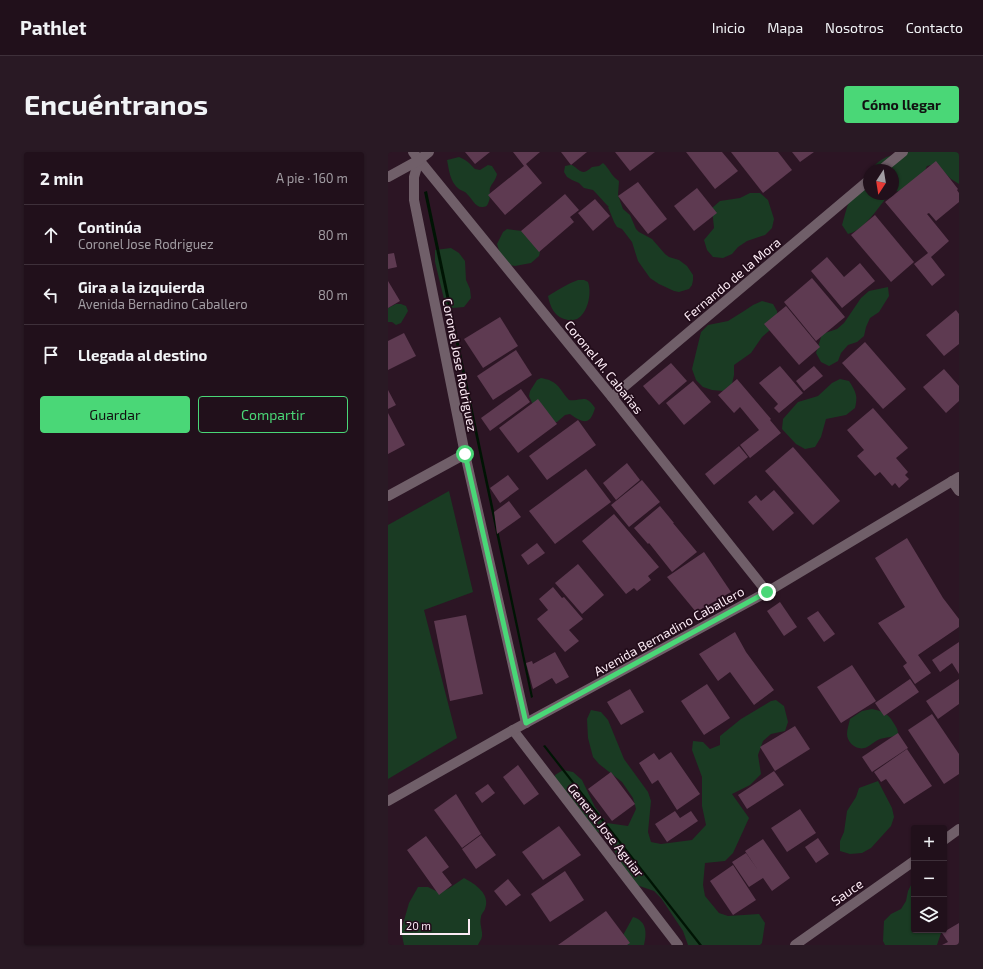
<!DOCTYPE html>
<html lang="es">
<meta charset="utf-8">
<style>
:root{--surface:#21101b;--page:#291924;--text:#f1f3f6;--muted:#a29da3;--line:#3e303a;--accent:#4ad777}
body{margin:0;font-family:"Exo 2",sans-serif;background:var(--page);color:var(--text)}
.controls{position:absolute;right:12px;bottom:12px;display:grid;overflow:hidden;border-radius:4px;box-shadow:0 1px 3px #0004}
.controls button{width:36px;height:36px;display:grid;place-items:center;padding:0;border:0;border-bottom:1px solid var(--line);background:var(--surface);color:var(--text);font:20px sans-serif}
.compass{position:absolute;left:475px;top:12px;width:36px;height:36px;border-radius:50%;background:var(--surface);box-shadow:0 1px 3px #0004;rotate:192deg}
.scale{position:absolute;left:12px;bottom:10px;width:70px;box-sizing:border-box;padding-left:4px;border:2px solid #fcebf5;border-top:0;font-size:11px;line-height:14px;white-space:nowrap;color:#fcebf5;-webkit-text-stroke:3px #220c1a;paint-order:stroke}
.stop{position:absolute;width:12px;height:12px;margin:-9px;border:3px solid #4ad777;border-radius:50%;background:#fff}
.stop.end{background:#4ad777;border-color:#fff;box-shadow:0 1px 4px #0008}
.list{margin:0;padding:0;list-style:none}
h2{display:flex;justify-content:space-between;align-items:center;height:52px;margin:0;padding:0 16px;font-size:17px}
h2 small{font-size:13px;font-weight:400;color:var(--muted)}
.list li{display:grid;grid-template-columns:26px 1fr auto;gap:12px;align-items:center;box-sizing:border-box;height:60px;padding:0 16px;border-top:1px solid var(--line)}
.list b{display:block;font-size:15px;white-space:nowrap}
.list p{margin:0;font-size:13px;white-space:nowrap;color:var(--muted)}
.list em{font-size:13px;font-style:normal;color:var(--muted)}
.actions{display:flex;gap:8px;padding:12px 16px}
.actions a{flex:1;padding:9px 0;border:1px solid var(--accent);border-radius:4px;text-align:center;font-size:14px;color:var(--accent)}
.actions .main{background:var(--accent);color:#111}
.icon{flex:none;width:22px;height:22px;fill:none;stroke:currentColor;stroke-width:2;stroke-linecap:round;stroke-linejoin:round}
.map{position:relative;flex:none;width:571px;height:793px;overflow:hidden;border-radius:4px}
header{display:flex;align-items:center;gap:24px;box-sizing:border-box;height:56px;padding:0 20px;background:var(--surface);border-bottom:1px solid var(--line)}
header strong{font-size:19px}
nav{display:flex;gap:22px;margin-inline-start:auto;font-size:14px}
.intro{display:flex;align-items:center;justify-content:space-between;box-sizing:border-box;height:96px;padding:0 24px}
h1{margin:0;font-size:28px}
.button{padding:10px 18px;border-radius:4px;background:var(--accent);color:#111;font-size:14px;font-weight:700}
main{display:flex;gap:24px;padding:0 24px}
aside{flex:1;background:var(--surface);border-radius:4px;box-shadow:0 1px 3px #0004}
.map>svg:first-child{display:block}
.green{fill:#1a3b23}
.water{fill:#001404}
.building{fill:#5e3a51}
.lines{fill:none;stroke-linecap:round;stroke-linejoin:round}
.minor{stroke:#705f69;stroke-width:10}
.route{stroke:#4ad777;stroke-width:5}
.labels{text-anchor:middle;dominant-baseline:central;stroke-width:3.5;stroke-linejoin:round;paint-order:stroke}
.street-label{font-size:13px;fill:#fcebf5;stroke:#220c1a}
</style>
<header>
<strong>Pathlet</strong>
<nav><a>Inicio</a><a>Mapa</a><a>Nosotros</a><a>Contacto</a></nav>
</header>
<div class="intro"><h1>Encuéntranos</h1><a class="button">Cómo llegar</a></div>
<main>
<aside>
<h2>2 min<small>A pie · 160 m</small></h2>
<ul class="list">
<li><svg class="icon" aria-label="ahead" viewBox="0 0 24 24"><path d="M12 20V5M6 11l6-6 6 6"/></svg><div><b>Continúa</b><p>Coronel Jose Rodriguez</p></div><em>80 m</em></li>
<li><svg class="icon" aria-label="left" viewBox="0 0 24 24"><path d="M17 20v-9H6M10 6l-5 5 5 5"/></svg><div><b>Gira a la izquierda</b><p>Avenida Bernadino Caballero</p></div><em>80 m</em></li>
<li><svg class="icon" aria-label="arrive" viewBox="0 0 24 24"><path d="M6 21V4h12l-3 4 3 4H6"/></svg><div><b>Llegada al destino</b></div></li>
</ul>
<div class="actions"><a class="main">Guardar</a><a>Compartir</a></div>
</aside>
<div class="map">
<svg width="571" height="793" viewBox="0 0 571 793">
<rect width="100%" height="100%" fill="#2c1524"/>
<g class="green">
<path d="M521,0H571V32L563,27L548,12L539,14L535,23L522,37L505,40V18H483C493,4 506,2 521,0Z"/>
<path d="M71,5C79,8 82,12 87,17L92,18L100,13L104,14L109,22C108,28 104,31 102,36C101,40 103,44 101,49C100,52 99,55 95,55C87,56 84,46 79,42C77,39 74,39 71,37C62,30 61,18 59,8Z"/>
<path d="M215,11C222,17 223,24 231,29L230,43L235,57L242,63L248,77L251,80L264,87L277,102L281,105L291,108L299,114L305,123V128L304,133L301,137L291,140L286,139L271,132L262,126L250,109L244,90L234,77L229,75L226,70L220,55H221L217,51L207,40L205,38L196,36L191,31L184,28L179,25L176,20L177,14L182,13H184C193,19 194,24 204,15L211,14Z"/>
<path d="M481,20V42H501C492,54 481,70 469,78C466,80 463,81 460,82L454,73L459,55L463,46Z"/>
<polygon points="362,41 372,41 380,48 386,67 384,76 377,83 359,89 350,95 344,102 335,106 325,105 319,98 316,88 326,76 324,56 332,49 352,46"/>
<polygon points="119,77 134,79 152,95 152,100 151,104 143,111 127,114 122,113 114,108 109,92 115,80"/>
<polygon points="63,96 71,101 77,109 78,128 82,137 83,146 76,155 65,156 57,151 47,110 47,98"/>
<path d="M190,128H196L200,130C204,141 200,161 189,167C187,168 183,168 180,168C167,166 162,155 160,144C170,138 179,132 190,128Z"/>
<polygon points="500,135 501,144 491,160 482,166 478,175 476,184 469,190 460,193 453,201 450,209 441,214 433,210 428,201 434,182 449,177 456,171 473,146 481,139"/>
<polygon points="374,149 385,152 389,159 389,169 382,178 374,185 363,201 346,213 346,223 344,232 335,239 324,238 315,235 308,228 304,217 313,180 320,173 340,169 356,159 365,153"/>
<polygon points="8,152 13,152 18,154 20,159 13,171 8,173 4,170 0,170 0,156"/>
<path d="M153,226C156,227 160,227 163,229C171,232 175,242 181,248C194,250 197,241 207,256C202,274 195,271 182,262L177,263L169,270L165,271L145,253L141,244L142,239L149,228Z"/>
<path d="M452,227L461,229C468,240 470,244 467,256L458,263L438,267L433,285L427,295L417,297L408,292L394,277L395,267L410,250L430,244L444,231Z"/>
<polygon points="61,339 85,440 36,458 69,586 0,627 0,373"/>
<polygon points="388,548 396,554 400,570 397,579 383,582 375,589 370,603 373,622 362,633 344,642 361,666 345,701 337,709 317,711 315,733 317,744 331,761 340,764 371,762 377,771 374,791 372,793 300,793 295,779 273,746 266,739 237,729 231,721 228,702 219,686 202,675 168,642 167,623 175,618 185,620 194,628 207,655 219,671 240,674 248,657 245,646 234,630 211,612 205,605 200,586 199,567 203,558 213,560 220,568 236,607 260,640 263,649 260,680 263,690 273,692 304,688 318,673 314,654 314,625 304,598 305,589 315,590 322,597 332,593 332,584 353,567 383,549"/>
<path d="M484,557C493,559 500,561 505,570C508,575 510,577 510,582C504,586 498,585 492,587C487,589 483,593 479,595C470,600 459,591 459,582C459,577 461,572 462,567L474,559Z"/>
<polygon points="490,629 504,656 506,665 503,674 483,696 474,701 462,702 452,699 452,689 456,680 459,659 468,645 471,636"/>
<path d="M76,726C87,732 103,742 97,757C96,760 93,762 93,765C91,772 95,779 94,784C94,787 91,790 90,793H16L13,779L21,751L30,735H40L50,740L60,737Z"/>
<polygon points="526,727 526,778 554,778 549,793 497,793 495,789 496,769 503,762 513,757 518,749 520,739"/>
<path d="M245,765C259,769 259,781 256,793H220L233,787Z"/>
</g>
<g class="water">
<polygon points="39,39 145,545 143,546 36,40"/>
<polygon points="157,593 314,793 311,793 155,594"/>
</g>
<g class="building">
<polygon points="77,0 102,0 87,12"/>
<polygon points="125,0 152,0 138,12 154,31 117,63 100,43 136,14"/>
<polygon points="173,0 199,0 183,13"/>
<polygon points="227,0 267,0 242,19"/>
<polygon points="298,0 334,0 350,19 327,37"/>
<polygon points="343,0 390,0 404,18 375,41"/>
<polygon points="404,0 426,0 412,10"/>
<polygon points="548,9 570,37 569,38 571,41 571,50 548,69 541,61 539,62 561,89 543,105 557,123 544,134 526,112 540,101 497,50"/>
<polygon points="250,30 279,67 260,82 230,44"/>
<polygon points="309,36 329,61 306,79 286,54"/>
<polygon points="177,42 191,58 182,65 186,70 151,100 133,79"/>
<polygon points="207,47 222,64 205,79 190,61"/>
<polygon points="487,63 526,110 503,130 463,83"/>
<polygon points="6,101 9,115 0,117 0,102"/>
<polygon points="439,105 456,125 472,111 487,129 454,156 423,119"/>
<polygon points="424,126 457,165 428,189 396,150"/>
<polygon points="0,129 12,149 0,156"/>
<polygon points="398,154 432,195 411,213 376,172"/>
<polygon points="568,158 571,162 571,192 556,204 538,183"/>
<polygon points="112,165 130,194 95,216 76,187"/>
<polygon points="16,181 28,204 0,218 0,189"/>
<polygon points="477,190 518,237 495,257 454,211"/>
<polygon points="128,198 144,223 105,248 89,224"/>
<polygon points="283,211 299,229 271,253 255,234"/>
<polygon points="392,214 415,241 391,261 386,256 390,252 371,231"/>
<polygon points="426,214 435,224 416,239 408,229"/>
<polygon points="556,217 571,234 571,249 558,261 535,235"/>
<polygon points="349,227 383,267 382,268 393,281 362,306 352,293 371,278 352,255 346,261 330,243"/>
<polygon points="305,229 323,250 296,273 278,251"/>
<polygon points="133,237 142,250 102,279 93,266"/>
<polygon points="0,238 8,253 0,257"/>
<polygon points="150,247 169,272 130,301 111,276"/>
<polygon points="485,256 520,296 508,306 520,320 517,323 521,327 511,336 507,331 504,334 492,320 487,324 469,304 476,298 459,278"/>
<polygon points="0,261 17,293 0,302"/>
<polygon points="190,268 208,293 159,328 141,304"/>
<polygon points="351,294 360,305 326,333 317,322"/>
<polygon points="405,295 452,349 425,373 377,319"/>
<polygon points="239,311 252,328 228,348 215,331"/>
<polygon points="198,317 223,350 167,392 141,359"/>
<polygon points="120,323 131,337 112,351 102,336"/>
<polygon points="254,328 272,350 241,375 223,353"/>
<polygon points="386,338 406,361 385,379 360,350 368,343 373,349"/>
<polygon points="121,349 133,365 109,382 106,360"/>
<polygon points="272,354 286,371 285,371 309,400 284,420 261,391 260,392 246,376"/>
<polygon points="226,362 271,415 260,424 263,428 249,439 246,436 238,442 194,389"/>
<polygon points="519,386 555,446 571,467 571,475 530,503 543,521 527,532 515,514 519,511 490,471 517,455 487,406"/>
<polygon points="149,391 157,401 140,413 133,403"/>
<polygon points="316,400 343,440 308,460 279,425"/>
<polygon points="190,412 216,443 194,462 167,431"/>
<polygon points="165,435 174,446 176,445 195,467 181,478 191,489 177,500 149,467 160,458 151,447"/>
<polygon points="392,450 409,475 396,484 379,459"/>
<polygon points="430,459 447,482 436,490 419,466"/>
<polygon points="78,463 95,542 62,549 46,469"/>
<polygon points="347,480 358,500 386,538 366,553 342,520 330,529 311,502"/>
<polygon points="571,490 571,522 564,511 552,520 544,508"/>
<polygon points="167,500 181,525 168,532 164,526 145,537 138,511 144,509 145,512"/>
<polygon points="464,513 488,549 453,571 429,535"/>
<polygon points="522,527 531,540 496,564 487,551"/>
<polygon points="571,527 571,552 550,567 538,549"/>
<polygon points="319,532 342,566 316,583 293,549"/>
<polygon points="242,537 256,560 233,573 219,550"/>
<polygon points="544,562 571,602 571,622 556,632 520,578"/>
<polygon points="407,574 422,597 387,619 372,595"/>
<polygon points="510,581 520,596 484,620 474,605"/>
<polygon points="519,597 544,634 516,652 498,627 493,630 486,620"/>
<polygon points="283,600 312,642 289,658 270,628 264,632 251,611 266,601 271,608"/>
<polygon points="130,613 151,642 136,653 115,625"/>
<polygon points="386,619 396,633 359,657 350,643"/>
<polygon points="223,620 247,652 224,669 200,637"/>
<polygon points="100,632 107,641 94,651 87,641"/>
<polygon points="68,642 93,682 74,696 46,658"/>
<polygon points="412,657 428,681 399,700 383,676"/>
<polygon points="287,659 292,666 303,659 310,669 279,690 267,672"/>
<polygon points="171,674 193,703 155,728 134,700"/>
<polygon points="93,683 108,703 88,717 74,697"/>
<polygon points="38,684 61,715 54,720 64,733 51,743 19,698"/>
<polygon points="430,686 441,702 428,711 417,695"/>
<polygon points="375,687 402,726 384,739 375,726 361,735 344,710 358,701 370,718 357,699"/>
<polygon points="345,713 368,748 345,763 322,729"/>
<polygon points="177,719 196,748 162,770 143,742"/>
<polygon points="120,727 133,743 118,754 106,739"/>
<polygon points="218,759 242,791 239,793 170,793"/>
<polygon points="571,771 571,793 554,793 560,790 554,781"/>
</g>
<g class="lines">
<g class="minor">
<polyline points="25,0 31,8 26,25 26,48 77,302 138,571"/>
<polyline points="31,8 224,245 379,440"/>
<polyline points="493,18 515,0"/>
<polyline points="0,25 31,8 41,0"/>
<polyline points="224,245 481,28"/>
<polyline points="564,329 571,339"/>
<polyline points="0,344 77,302"/>
<polyline points="125,578 290,793"/>
<polyline points="0,649 125,578 379,440 571,325"/>
<polyline points="556,688 571,677"/>
<polyline points="407,793 526,709"/>
</g>
</g>
<g class="lines">
<polyline class="route" points="77,302 138,571 379,440"/>
</g>
<g class="labels">
<g class="street-label">
<text transform="translate(344 127) rotate(-40)">Fernando de la Mora</text>
<text transform="translate(72 213) rotate(79)">Coronel Jose Rodriguez</text>
<text transform="translate(216 215) rotate(51)">Coronel M. Cabañas</text>
<text transform="translate(281 479) rotate(-29)">Avenida Bernadino Caballero</text>
<text transform="translate(218 678) rotate(52)">General Jose Aguiar</text>
<text transform="translate(459 740) rotate(-35)">Sauce</text>
</g>
</g>
</svg>
<div class="controls">
<button>+</button>
<button>−</button>
<button><svg class="icon" aria-label="layers" viewBox="0 0 24 24"><path d="M12 4l9 5-9 5-9-5zM3 14l9 5 9-5"/></svg></button>
</div>
<svg class="compass" viewBox="-18 -18 36 36"><path d="M0-13l5 13h-10z" fill="#e53935"/><path d="M0 13l5-13h-10z" fill="#a29da3"/></svg>
<div class="scale">20 m</div>
<div class="stop" style="left:77px;top:302px"></div>
<div class="stop end" style="left:379px;top:440px"></div>
</div>
</main>
